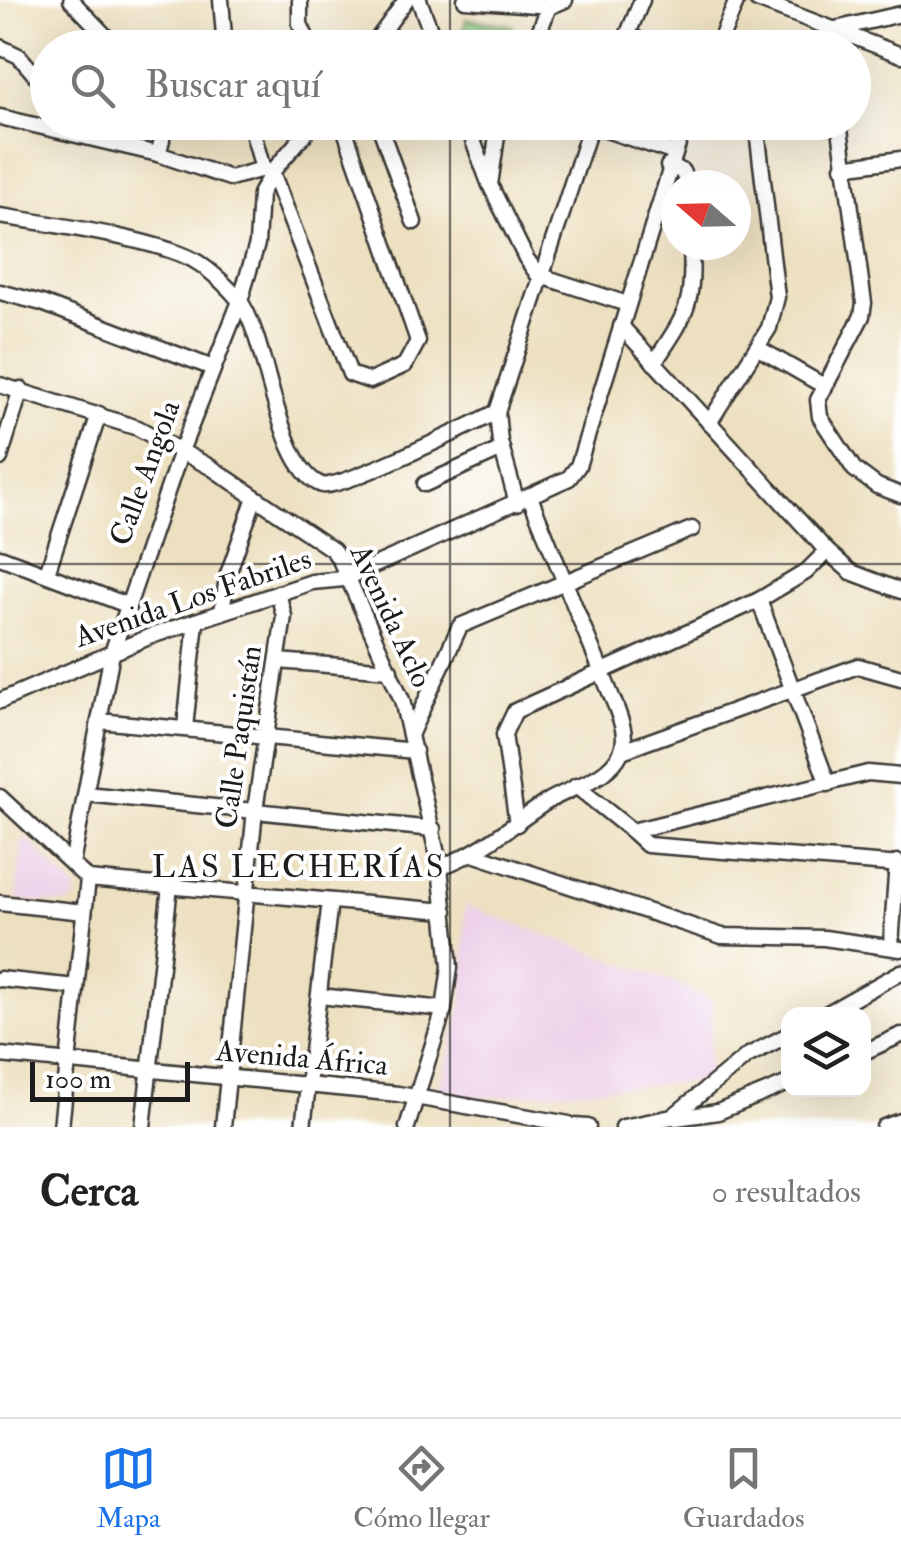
<!DOCTYPE html>
<html lang="es">
<meta charset="utf-8">
<style>
:root{--surface:#fff;--page:#f2f2f2;--text:#222;--muted:#767676;--line:#e0e0e0;--accent:#1a73e8}
body{margin:0;font-family:"IM FELL Double Pica",serif;background:var(--page);color:var(--text)}
.controls{position:absolute;right:30px;bottom:30px;display:grid;overflow:hidden;border-radius:20px;box-shadow:0 10px 40px #0002}
.controls button{width:90px;height:90px;display:grid;place-items:center;padding:0;border:0;border-bottom:2px solid var(--line);background:var(--surface);color:var(--text);font:50px sans-serif}
.compass{position:absolute;left:661px;top:170px;width:90px;height:90px;border-radius:50%;background:var(--surface);box-shadow:0 10px 40px #0002;rotate:290deg}
.scale{position:absolute;left:30px;bottom:25px;width:160px;box-sizing:border-box;padding-left:10px;border:5px solid #1c1c1c;border-top:0;font-size:28px;line-height:35px;white-space:nowrap;color:#1c1c1c;-webkit-text-stroke:8px #fff;paint-order:stroke}
.list{margin:0;padding:0;list-style:none}
h2{display:flex;justify-content:space-between;align-items:center;height:130px;margin:0;padding:0 40px;font-size:42px}
h2 small{font-size:32px;font-weight:400;color:var(--muted)}
.icon{flex:none;width:55px;height:55px;fill:none;stroke:currentColor;stroke-width:2;stroke-linecap:round;stroke-linejoin:round}
.map{position:relative;flex:none;width:901px;height:1127px;overflow:hidden}
.search{position:absolute;background:var(--surface);box-shadow:0 10px 40px #0002;left:30px;right:30px;top:30px;height:110px;display:flex;align-items:center;gap:25px;box-sizing:border-box;padding:0 35px;border-radius:55px;color:var(--muted);font-size:38px}
.sheet{height:290px;background:var(--surface)}
nav{display:flex;justify-content:space-around;align-items:center;box-sizing:border-box;height:140px;border-top:2px solid var(--line);background:var(--surface);font-size:28px;color:var(--muted)}
nav a{display:grid;justify-items:center;gap:5px}
nav .on{color:var(--accent)}
.map>svg:first-child{display:block}
.built{fill:#edd1e9}
.green{fill:#8dc97f;stroke:#54724e;stroke-width:2.5}
.lines{fill:none;stroke-linecap:round;stroke-linejoin:round}
.minor-casing{stroke:#3b3935;stroke-width:19}
.minor{stroke:#fff;stroke-width:14}
.grid{fill:none;stroke:#1c1c1c;stroke-width:2.5;stroke-opacity:0.55}
.labels{text-anchor:middle;dominant-baseline:central;stroke-width:8;stroke-linejoin:round;paint-order:stroke}
.street-label{font-size:30px;fill:#1c1c1c;stroke:#fff}
.neighbourhood-label{font-size:32px;letter-spacing:2.5px;fill:#1c1c1c;stroke:#fff}
</style>
<div class="map">
<svg width="901" height="1127" viewBox="0 0 901 1127">
<rect width="100%" height="100%" fill="#fff"/>
<filter id="ink" filterUnits="userSpaceOnUse"><feTurbulence type="fractalNoise" baseFrequency=".01" numOctaves="2"/><feDisplacementMap in="SourceGraphic" scale="20" xChannelSelector="R" yChannelSelector="G"/><feConvolveMatrix kernelMatrix="1 2 1 2 8 2 1 2 1" color-interpolation-filters="sRGB"/></filter>
<filter id="wash" filterUnits="userSpaceOnUse"><feTurbulence type="fractalNoise" baseFrequency=".0048" numOctaves="4" result="noise"/><feDisplacementMap in="SourceGraphic" scale="40" xChannelSelector="R" yChannelSelector="G"/><feGaussianBlur stdDeviation="2.25" result="paint"/><feColorMatrix in="noise" values="0 0 0 0 0 0 0 0 0 0 0 0 0 0 0 0 0 1.4 0 .05"/><feComposite in="paint" operator="in"/></filter>
<g filter="url(#wash)">
<rect width="100%" height="100%" fill="#ede0c0"/>
<g class="built">
<polygon points="27,839 76,890 75,900 67,904 16,900 22,840"/>
<polygon points="465,905 681,985 713,1002 707,1081 436,1101 463,1001"/>
</g>
<polygon class="green" points="466,19 513,26 510,47 463,41"/>
</g>
<g filter="url(#ink)">
<g class="lines">
<g class="minor-casing">
<g id="minor">
<polyline points="71,0 117,48"/>
<polyline points="221,0 225,48"/>
<polyline points="300,0 300,24 311,48"/>
<polyline points="419,0 437,48"/>
<polyline points="465,0 551,6 565,0"/>
<polyline points="757,0 901,55"/>
<polyline points="627,35 659,48"/>
<polyline points="0,47 19,56 48,90"/>
<polyline points="371,48 406,0"/>
<polyline points="533,48 551,1"/>
<polyline points="622,48 642,0"/>
<polyline points="717,48 737,0"/>
<polyline points="832,48 831,30 901,14"/>
<polyline points="0,117 158,154"/>
<polyline points="155,122 162,140 158,154 230,178 263,169 272,172 350,374 370,381 405,365 418,341 342,122"/>
<polyline points="250,122 263,169"/>
<polyline points="378,122 414,222"/>
<polyline points="466,122 489,183"/>
<polyline points="499,122 490,185 526,258 538,275 627,304"/>
<polyline points="839,122 864,303 862,316 818,400 820,417 854,469 877,486 901,495"/>
<polyline points="591,125 672,152"/>
<polyline points="668,166 682,171 688,185"/>
<polyline points="843,167 901,159"/>
<path d="M0,216C44,223 167,240 200,264C213,273 229,288 239,300C268,336 276,469 322,485C337,491 473,424 497,412"/>
<polyline points="0,292 42,303 213,368"/>
<polyline points="621,326 827,551 851,572 901,591"/>
<polyline points="758,348 824,386"/>
<path d="M654,363C687,313 694,306 691,245"/>
<polyline points="0,385 138,428 212,468 333,550 340,560 402,700 440,867 450,967 444,1009 407,1127"/>
<polyline points="709,423 769,328 777,297 756,122"/>
<polyline points="0,458 21,389"/>
<polyline points="425,484 502,449"/>
<polyline points="517,503 500,442 497,412 592,122"/>
<polyline points="0,557 127,605"/>
<polyline points="47,573 99,414"/>
<polyline points="759,600 828,784"/>
<polyline points="222,612 227,577 254,500"/>
<polyline points="278,661 390,670"/>
<polyline points="0,701 151,636 312,582 344,579 569,478 578,466 685,122"/>
<polyline points="99,721 415,751"/>
<polyline points="185,728 196,621"/>
<polyline points="411,733 460,626 692,529"/>
<polyline points="622,751 858,666 901,678"/>
<polyline points="576,786 632,831 868,773 901,776"/>
<polyline points="86,794 433,829"/>
<polyline points="0,797 88,879 445,911"/>
<polyline points="517,824 504,734 515,711 759,600 806,572 827,551"/>
<polyline points="632,831 647,845 901,865"/>
<polyline points="473,854 722,936 824,938 901,949"/>
<polyline points="72,864 112,653 181,451 240,301 257,244 260,194 272,172 315,122"/>
<path d="M440,867C482,852 509,827 545,803C569,787 609,780 621,752C628,737 621,721 616,707L530,497"/>
<polyline points="0,903 84,912"/>
<polyline points="891,945 897,862"/>
<polyline points="0,979 76,987"/>
<polyline points="319,996 444,1009"/>
<polyline points="826,1014 901,972"/>
<polyline points="864,1052 901,1035"/>
<polyline points="0,1055 398,1094 569,1124"/>
<polyline points="676,1118 718,1112 788,1083"/>
<polyline points="560,1125 588,1127"/>
<polyline points="61,1127 88,879"/>
<polyline points="143,1127 170,886"/>
<polyline points="223,1127 255,810 284,616 278,593"/>
<polyline points="303,1127 330,901"/>
<polyline points="623,1127 672,1117 747,1056 788,1035"/>
<polyline points="884,1127 901,1121"/>
</g>
</g>
<use href="#minor" class="minor"/>
</g>
</g>
<path class="grid" d="M450,0V48M450,122V1127M0,564H901"/>
<g class="labels">
<g class="street-label">
<text transform="translate(145 473) rotate(-70)">Calle Angola</text>
<text transform="translate(193 598) rotate(-19)">Avenida Los Fabriles</text>
<text transform="translate(391 616) rotate(65)">Avenida Aclo</text>
<text transform="translate(239 737) rotate(-82)">Calle Paquistán</text>
<text transform="translate(302 1058) rotate(5)">Avenida África</text>
</g>
<g class="neighbourhood-label">
<text x="299" y="867">LAS LECHERÍAS</text>
</g>
</g>
</svg>
<div class="controls">
<button><svg class="icon" aria-label="layers" viewBox="0 0 24 24"><path d="M12 4l9 5-9 5-9-5zM3 14l9 5 9-5"/></svg></button>
</div>
<svg class="compass" viewBox="-18 -18 36 36"><path d="M0-13l5 13h-10z" fill="#e53935"/><path d="M0 13l5-13h-10z" fill="#767676"/></svg>
<div class="scale">100 m</div>
<div class="search"><svg class="icon" aria-label="search" viewBox="0 0 24 24"><circle cx="10" cy="10" r="6"/><path d="M15 15l6 6"/></svg>Buscar aquí</div>
</div>
<section class="sheet">
<h2>Cerca<small>0 resultados</small></h2>
<ul class="list">
</ul>
</section>
<nav>
<a class="on"><svg class="icon" aria-label="map" viewBox="0 0 24 24"><path d="M3 6l6-2 6 2 6-2v14l-6 2-6-2-6 2zM9 4v14M15 6v14"/></svg>Mapa</a>
<a><svg class="icon" aria-label="directions" viewBox="0 0 24 24"><path d="M12 3l9 9-9 9-9-9zM9 14v-3h6M13 9l2 2-2 2"/></svg>Cómo llegar</a>
<a><svg class="icon" aria-label="saved" viewBox="0 0 24 24"><path d="M7 4h10v16l-5-4-5 4z"/></svg>Guardados</a>
</nav>
